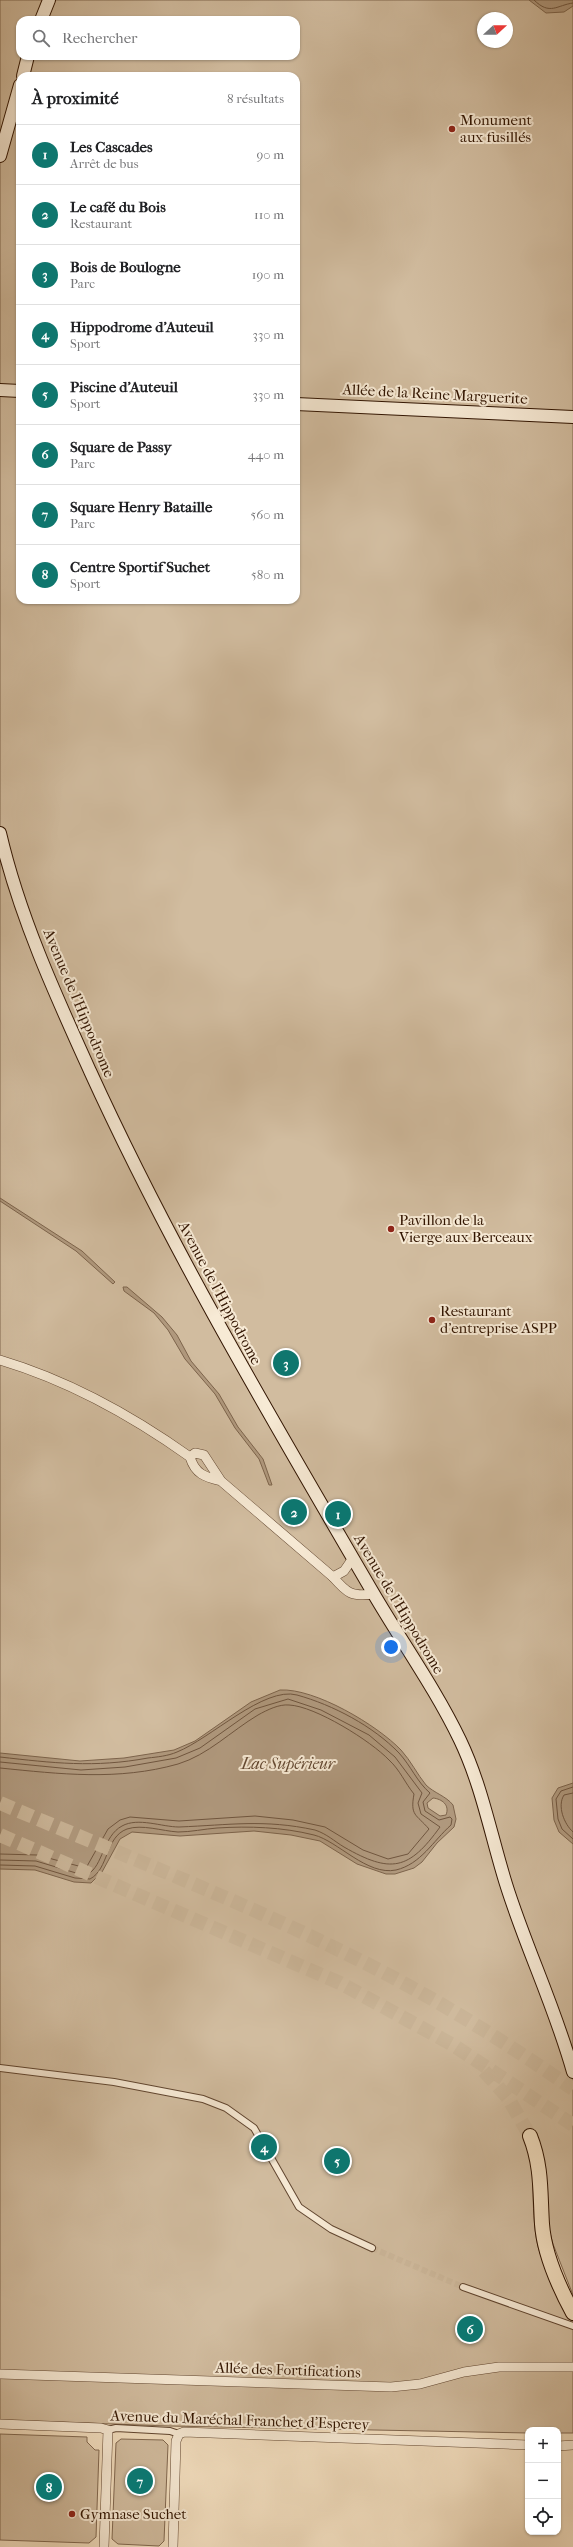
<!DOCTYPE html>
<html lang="fr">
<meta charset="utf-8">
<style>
:root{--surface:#fff;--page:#f6f6f6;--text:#202124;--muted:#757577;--line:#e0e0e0;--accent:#0f766e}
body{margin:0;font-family:"IM FELL French Canon",serif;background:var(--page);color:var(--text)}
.controls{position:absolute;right:12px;bottom:12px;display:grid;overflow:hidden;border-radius:8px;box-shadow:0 1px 3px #0004}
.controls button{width:36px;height:36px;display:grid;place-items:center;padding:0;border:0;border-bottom:1px solid var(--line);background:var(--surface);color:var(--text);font:20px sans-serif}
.compass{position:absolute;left:477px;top:12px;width:36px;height:36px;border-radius:50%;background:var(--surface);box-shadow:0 1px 3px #0004;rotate:69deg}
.you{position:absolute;left:391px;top:1647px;width:14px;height:14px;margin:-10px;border:3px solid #fff;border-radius:50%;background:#1a73e8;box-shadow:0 0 0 6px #1a73e833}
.badge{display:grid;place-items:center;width:26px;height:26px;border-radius:50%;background:var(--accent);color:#fff;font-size:13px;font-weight:700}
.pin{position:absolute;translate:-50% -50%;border:2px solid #fff;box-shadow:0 1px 4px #0006}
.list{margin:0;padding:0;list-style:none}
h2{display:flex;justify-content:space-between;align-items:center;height:52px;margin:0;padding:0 16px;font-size:17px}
h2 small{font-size:13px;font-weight:400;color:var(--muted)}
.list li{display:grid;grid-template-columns:26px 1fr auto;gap:12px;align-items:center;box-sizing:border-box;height:60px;padding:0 16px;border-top:1px solid var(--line)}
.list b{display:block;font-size:15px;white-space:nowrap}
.list p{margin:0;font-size:13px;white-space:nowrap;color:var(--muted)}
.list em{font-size:13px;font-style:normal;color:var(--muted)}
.icon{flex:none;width:22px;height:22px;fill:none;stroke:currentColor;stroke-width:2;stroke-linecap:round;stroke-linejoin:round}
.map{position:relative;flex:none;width:573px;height:2547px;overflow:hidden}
.search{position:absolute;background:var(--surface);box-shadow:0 1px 3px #0004;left:16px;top:16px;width:284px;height:44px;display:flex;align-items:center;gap:10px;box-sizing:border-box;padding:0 14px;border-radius:12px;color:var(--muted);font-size:15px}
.panel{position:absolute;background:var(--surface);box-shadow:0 1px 3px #0004;left:16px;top:72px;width:284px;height:532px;border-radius:12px}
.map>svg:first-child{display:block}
.green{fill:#d1bc9f;stroke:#816850;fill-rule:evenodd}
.water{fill:#b0997e;stroke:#7d644c;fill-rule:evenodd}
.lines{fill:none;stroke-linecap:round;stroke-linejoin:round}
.shore{stroke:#70563f;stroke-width:1}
.pedestrian-tunnel{stroke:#cbb699;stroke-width:6;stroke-dasharray:6 3;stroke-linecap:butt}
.trunk-tunnel{stroke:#cbb699;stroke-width:14;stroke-dasharray:14 7;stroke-linecap:butt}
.pedestrian-casing{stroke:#614630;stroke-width:8}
.minor-casing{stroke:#614630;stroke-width:10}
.secondary-casing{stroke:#311400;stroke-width:14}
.trunk-casing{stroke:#311400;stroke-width:16}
.pedestrian{stroke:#f7ead5;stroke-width:6}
.minor{stroke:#f7ead5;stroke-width:9}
.secondary{stroke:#f7ead5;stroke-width:12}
.trunk{stroke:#f2debf;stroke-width:14}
.poi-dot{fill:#8f2418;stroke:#f7ead5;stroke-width:1.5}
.labels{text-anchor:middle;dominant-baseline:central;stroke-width:4;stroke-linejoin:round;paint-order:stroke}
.poi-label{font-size:15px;fill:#311400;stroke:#f7ead5;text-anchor:start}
.street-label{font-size:15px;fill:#311400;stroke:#f7ead5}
.water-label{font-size:16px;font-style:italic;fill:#644932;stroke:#f7ead5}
</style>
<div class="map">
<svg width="573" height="2547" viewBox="0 0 573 2547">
<rect width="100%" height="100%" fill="#f2debf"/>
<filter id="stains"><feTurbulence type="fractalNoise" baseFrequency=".005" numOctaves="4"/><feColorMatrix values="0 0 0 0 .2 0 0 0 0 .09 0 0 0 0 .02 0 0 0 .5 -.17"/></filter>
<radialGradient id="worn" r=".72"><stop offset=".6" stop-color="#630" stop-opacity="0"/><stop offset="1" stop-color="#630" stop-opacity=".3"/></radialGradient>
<g class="green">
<path d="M0,0H573V2295L553,2244L532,2165C534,2191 531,2241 544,2262C551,2275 562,2287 572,2299L573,2298V2433H558V2430H528V2433L168,2426L0,2420ZM483,18H507V42H483ZM20,20H296V56H20ZM20,76H296V600H20Z"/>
<polygon points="0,2434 87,2437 87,2442 95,2450 99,2450 96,2537 89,2543 0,2540"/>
<polygon points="121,2439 163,2440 168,2445 164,2541 159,2546 118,2544 112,2539 116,2443"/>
</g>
<g class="water">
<polygon points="529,0 573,0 573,6 564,12 546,13"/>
<polygon points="0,1198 82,1251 115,1282 113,1284 76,1251 0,1201"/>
<polygon points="123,1287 127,1287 162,1317 177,1335 191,1361 219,1394 238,1427 263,1459 272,1485 269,1485 259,1459 235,1428 215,1394 185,1359 168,1330 154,1313 124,1291"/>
<path d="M280,1690C315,1688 377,1725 401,1750C411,1761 417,1774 426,1785C434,1793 446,1796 453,1805L456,1819L454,1827L437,1843L422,1862L414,1868L395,1874H386L357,1864L320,1841L291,1835L254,1831L180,1836L132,1832L120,1839L102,1872L91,1883L74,1882L35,1870L0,1869V1753L80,1761L124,1758L174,1750L195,1741L251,1702ZM433,1798C442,1799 450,1805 446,1815L440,1816L428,1808L427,1803Z"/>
<polygon points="573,1783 573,1844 559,1832 554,1820 552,1798 558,1788"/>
</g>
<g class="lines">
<g class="shore">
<path d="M534,0C550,16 557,5 573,3"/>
<path d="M0,1757C53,1763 94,1768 148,1758C157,1757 168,1756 177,1752C210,1739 264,1686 297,1695C333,1705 373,1726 399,1753C411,1766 417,1782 430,1793L423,1802L425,1811L439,1820L450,1817L452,1819L451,1825C433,1841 421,1864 396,1870C367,1876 338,1841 314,1835C282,1827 249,1826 217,1828C204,1829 191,1832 178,1832C162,1831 142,1824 127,1829C105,1837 109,1869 90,1879L75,1878L35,1866L0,1865"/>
<path d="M0,1762L81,1770L125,1767L176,1758L200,1748L255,1709L288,1699L321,1710L369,1735L395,1757L422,1793L418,1803L421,1814L440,1827C409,1870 391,1874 344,1847C334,1841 327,1834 315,1830C264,1819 230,1825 179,1827C162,1827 138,1817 122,1826C103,1836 103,1866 88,1874L76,1873L36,1861L0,1860"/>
<path d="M0,1768C60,1774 118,1781 178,1764C208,1755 231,1731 258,1715C267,1710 279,1704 289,1705C315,1706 371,1741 389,1760C400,1770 405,1783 414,1794C410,1816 416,1814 429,1829L408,1854L388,1859L363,1850L325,1827L293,1820L255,1816L179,1821L130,1817L120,1820L108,1829L86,1868L37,1855L0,1854"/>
<polyline points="573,1787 561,1791 556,1799 558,1819 562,1829 573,1839"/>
<path d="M573,1793L564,1795C557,1806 564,1824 573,1832"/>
</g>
<polyline class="pedestrian-tunnel" points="372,2248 463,2287"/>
<g class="trunk-tunnel">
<path d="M0,1803C115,1852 232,1897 343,1952C424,1991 500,2038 573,2089"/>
<polyline points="0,1835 340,1983 453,2045 573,2125"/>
<polyline points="484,2071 508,2098 530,2136"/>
</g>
<g class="pedestrian-casing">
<g id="pedestrian">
<polyline points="0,2068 114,2082 203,2099 226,2108 254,2128 299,2207 331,2229 372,2248"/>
<polyline points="463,2287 573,2326"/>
<polyline points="108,2430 116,2428 170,2431 179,2434"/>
</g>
</g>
<g class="minor-casing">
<g id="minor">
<path d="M0,1360C67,1380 134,1417 190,1457"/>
<path d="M221,1481C205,1477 195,1474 190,1457L195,1453L204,1455L221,1481L333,1577C347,1593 351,1597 374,1594"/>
<polyline points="333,1577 344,1571 353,1558"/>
<polyline points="0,2374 391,2387 420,2384 464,2372 499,2367 573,2367"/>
<polyline points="0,2424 101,2428 108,2430 104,2547"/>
<polyline points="558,2446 573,2445"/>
<polyline points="173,2547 176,2441 179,2434 184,2432 528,2445"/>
</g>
</g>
<g class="secondary-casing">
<g id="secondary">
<polyline points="41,20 49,0"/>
<polyline points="23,76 28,56"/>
<polyline points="0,156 20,85"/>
<polyline points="0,390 20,391"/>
<polyline points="296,404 573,417"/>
<path d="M0,833C19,915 55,994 90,1071C172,1251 273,1421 372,1591C401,1641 435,1688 460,1740C482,1786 491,1836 506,1884C526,1948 555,2007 573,2072"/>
</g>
</g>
<g class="trunk-casing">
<path id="trunk" d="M530,2136C542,2166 540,2193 542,2224C544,2253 559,2287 573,2313"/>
</g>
<use href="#pedestrian" class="pedestrian"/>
<use href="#minor" class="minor"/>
<use href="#secondary" class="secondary"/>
<use href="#trunk" class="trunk"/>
</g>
<g class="poi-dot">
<circle cx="452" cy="129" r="4"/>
<circle cx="391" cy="1229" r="4"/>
<circle cx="432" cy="1320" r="4"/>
<circle cx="72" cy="2514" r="4"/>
</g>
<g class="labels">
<g class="poi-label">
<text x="460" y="120">Monument<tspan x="460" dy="17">aux fusillés</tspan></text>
<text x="399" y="1220">Pavillon de la<tspan x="399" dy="17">Vierge aux Berceaux</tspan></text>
<text x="440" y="1311">Restaurant<tspan x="440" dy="17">d'entreprise ASPP</tspan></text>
<text x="80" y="2514">Gymnase Suchet</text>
</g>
<g class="street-label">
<text transform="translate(435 394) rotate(3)">Allée de la Reine Marguerite</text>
<text transform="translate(79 1003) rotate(67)">Avenue de l'Hippodrome</text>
<text transform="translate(220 1293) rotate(62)">Avenue de l'Hippodrome</text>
<text transform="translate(399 1604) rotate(59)">Avenue de l'Hippodrome</text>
<text transform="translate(288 2370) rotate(2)">Allée des Fortifications</text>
<text transform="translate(240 2420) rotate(2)">Avenue du Maréchal Franchet d'Esperey</text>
</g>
<g class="water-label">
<text x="288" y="1763">Lac Supérieur</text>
</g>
</g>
<rect width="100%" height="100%" filter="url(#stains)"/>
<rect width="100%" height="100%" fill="url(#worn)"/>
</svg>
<div class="controls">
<button>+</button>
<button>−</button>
<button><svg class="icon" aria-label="locate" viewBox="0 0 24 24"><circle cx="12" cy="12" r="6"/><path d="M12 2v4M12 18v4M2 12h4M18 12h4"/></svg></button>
</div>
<svg class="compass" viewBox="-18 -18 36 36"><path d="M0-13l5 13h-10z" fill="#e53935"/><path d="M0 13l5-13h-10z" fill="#757577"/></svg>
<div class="you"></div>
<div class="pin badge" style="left:338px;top:1514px">1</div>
<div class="pin badge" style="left:294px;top:1512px">2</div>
<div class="pin badge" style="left:286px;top:1363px">3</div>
<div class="pin badge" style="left:264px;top:2147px">4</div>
<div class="pin badge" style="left:337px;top:2161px">5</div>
<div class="pin badge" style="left:470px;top:2329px">6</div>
<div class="pin badge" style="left:140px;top:2481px">7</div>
<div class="pin badge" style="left:49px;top:2487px">8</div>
<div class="search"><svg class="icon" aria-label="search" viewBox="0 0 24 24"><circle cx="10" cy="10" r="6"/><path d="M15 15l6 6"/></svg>Rechercher</div>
<section class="panel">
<h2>À proximité<small>8 résultats</small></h2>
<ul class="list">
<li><span class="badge">1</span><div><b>Les Cascades</b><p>Arrêt de bus</p></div><em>90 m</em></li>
<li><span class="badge">2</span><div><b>Le café du Bois</b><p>Restaurant</p></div><em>110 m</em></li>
<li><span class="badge">3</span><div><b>Bois de Boulogne</b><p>Parc</p></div><em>190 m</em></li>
<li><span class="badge">4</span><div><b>Hippodrome d'Auteuil</b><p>Sport</p></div><em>330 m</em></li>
<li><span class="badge">5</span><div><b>Piscine d'Auteuil</b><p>Sport</p></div><em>330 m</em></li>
<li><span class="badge">6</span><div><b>Square de Passy</b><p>Parc</p></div><em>440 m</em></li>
<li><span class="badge">7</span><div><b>Square Henry Bataille</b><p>Parc</p></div><em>560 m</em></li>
<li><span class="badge">8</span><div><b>Centre Sportif Suchet</b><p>Sport</p></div><em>580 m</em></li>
</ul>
</section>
</div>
